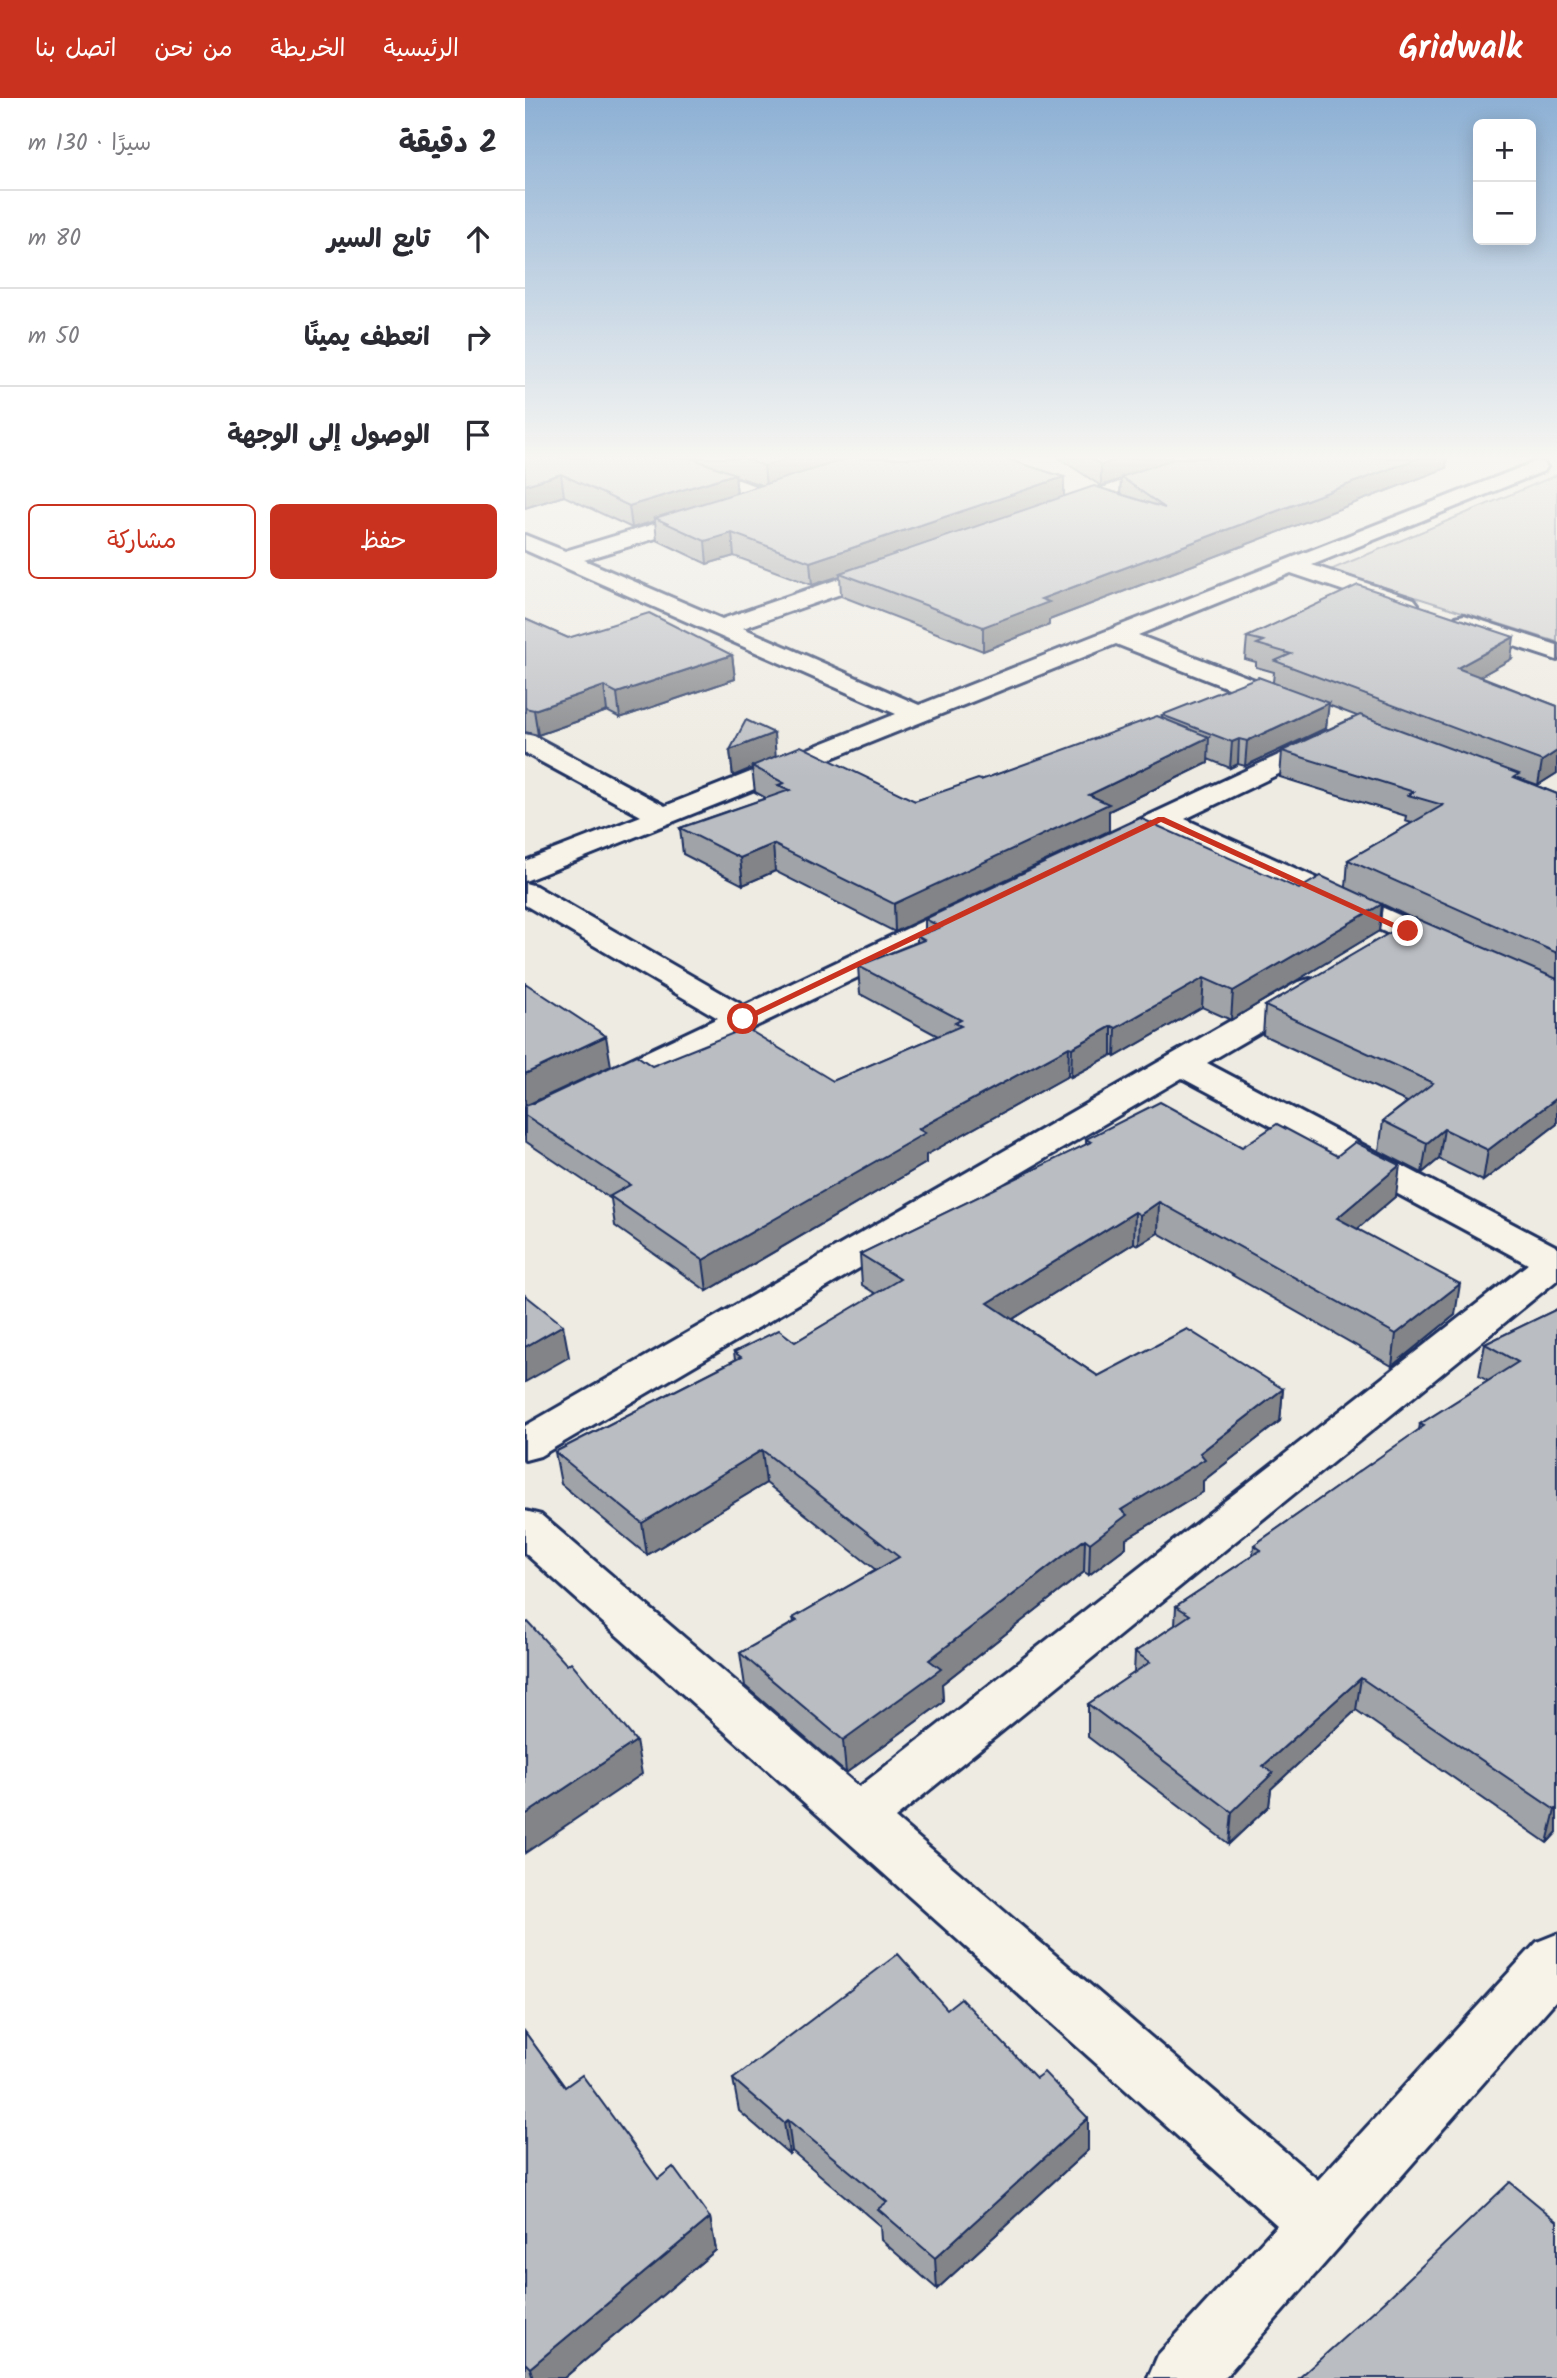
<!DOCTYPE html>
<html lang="ar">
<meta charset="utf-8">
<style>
:root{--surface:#fff;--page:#f2f2f3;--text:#2b2b33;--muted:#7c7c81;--line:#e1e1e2;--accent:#c8321e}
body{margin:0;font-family:Kalam,"Playpen Sans Arabic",sans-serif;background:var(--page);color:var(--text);direction:rtl}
.controls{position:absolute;right:21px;top:21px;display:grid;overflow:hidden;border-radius:10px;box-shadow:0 4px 18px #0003}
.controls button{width:63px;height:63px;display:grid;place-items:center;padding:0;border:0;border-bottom:2px solid var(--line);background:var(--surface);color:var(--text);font:35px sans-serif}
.stop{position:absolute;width:21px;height:21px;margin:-16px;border:5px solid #c8321e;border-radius:50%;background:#fff}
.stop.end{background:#c8321e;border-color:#fff;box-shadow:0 2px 7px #0008}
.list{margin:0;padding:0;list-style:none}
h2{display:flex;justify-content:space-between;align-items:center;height:91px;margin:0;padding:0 28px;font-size:30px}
h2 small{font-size:23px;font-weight:400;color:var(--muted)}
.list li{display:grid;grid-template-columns:46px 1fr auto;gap:21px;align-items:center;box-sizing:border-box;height:98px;padding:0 28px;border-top:2px solid var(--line)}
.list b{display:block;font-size:26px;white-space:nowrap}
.list em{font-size:23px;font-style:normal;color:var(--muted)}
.actions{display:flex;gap:14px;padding:21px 28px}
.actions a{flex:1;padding:16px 0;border:2px solid var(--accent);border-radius:10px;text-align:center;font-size:24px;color:var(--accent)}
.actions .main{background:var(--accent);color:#fff}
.icon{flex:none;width:38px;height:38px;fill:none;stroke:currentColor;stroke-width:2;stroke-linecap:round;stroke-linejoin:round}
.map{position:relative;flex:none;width:1032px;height:2280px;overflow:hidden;direction:ltr}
header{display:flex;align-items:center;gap:42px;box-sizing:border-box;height:98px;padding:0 35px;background:var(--accent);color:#fff}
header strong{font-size:33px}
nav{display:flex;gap:38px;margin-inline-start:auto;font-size:24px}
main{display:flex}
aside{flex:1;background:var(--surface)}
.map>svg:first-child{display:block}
.green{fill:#cfcfcf;stroke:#757f96;stroke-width:2}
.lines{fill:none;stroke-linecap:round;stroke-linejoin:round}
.minor-casing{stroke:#1b2f5e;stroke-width:6}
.minor{fill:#f7f3e8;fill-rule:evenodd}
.wall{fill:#a0a3a7;stroke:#1b2f5e;stroke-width:2;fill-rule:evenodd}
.shaded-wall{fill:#828488;stroke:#1b2f5e;stroke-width:2}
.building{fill:#babdc2;stroke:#1b2f5e;stroke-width:2}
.route{fill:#c8321e}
</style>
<header>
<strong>Gridwalk</strong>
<nav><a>الرئيسية</a><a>الخريطة</a><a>من نحن</a><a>اتصل بنا</a></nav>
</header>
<main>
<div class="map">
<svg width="1032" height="2280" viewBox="0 0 1032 2280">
<rect width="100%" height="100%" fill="#eeebe2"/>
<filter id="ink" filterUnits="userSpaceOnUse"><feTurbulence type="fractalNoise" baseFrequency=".0143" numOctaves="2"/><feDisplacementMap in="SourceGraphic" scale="14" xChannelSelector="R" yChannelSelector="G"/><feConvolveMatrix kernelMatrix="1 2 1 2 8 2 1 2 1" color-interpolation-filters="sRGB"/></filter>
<g filter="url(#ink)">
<polygon class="green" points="1032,377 1032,544 805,472"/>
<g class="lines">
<g class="minor-casing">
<g id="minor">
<polygon points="127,360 156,360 248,395 252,399 248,403 234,403 130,364"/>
<polygon points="665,360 695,360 692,364 546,416 530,416 527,411 530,406"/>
<polygon points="1012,363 1019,365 1022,369 1019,373 787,467 889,501 893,506 889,511 873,511 766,475 613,537 774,599 778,605 774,611 765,613 756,611 591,546 0,783 0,763 116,718 0,655 0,636 9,638 140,708 371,616 0,452 0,437 40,453 172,413 188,413 191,418 188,423 59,462 197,521 357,466 373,466 376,471 373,476 218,530 394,607"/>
<polygon points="939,517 1032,547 1032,562 931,529 927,524 931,519"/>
<polygon points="803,634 812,636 816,642 812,648 660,721 932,843 937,850 932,857 921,860 910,857 637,732 589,755 579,758 569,755 564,749 569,743"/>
<polygon points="0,785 11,788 219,908 438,804 449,802 460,804 464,811 460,818 13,1033 0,1036 0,1011 193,920 0,807"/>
<polygon points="785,881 797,884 801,891 797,898 682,965 1032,1149 1032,1182 370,1720 793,2082 1012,1844 1032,1836 1032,1901 699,2280 623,2280 633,2257 752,2127 0,1455 0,1413 16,1417 334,1689 1003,1166 657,980 15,1358 0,1362 0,1328 773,884"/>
</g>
</g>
<use href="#minor" class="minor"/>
</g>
<g class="wall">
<path d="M0,360H478L539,379V399L595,396L596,381L576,388L534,360H922L921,370L524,522V527L458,553L316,498L315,478L287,487L209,458L182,466L132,442L130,423L107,430L39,398L0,410ZM210,378L236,387L212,395Z"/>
<polygon points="0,521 43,540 207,557 210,581 95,620 82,613 13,637 0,634"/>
<polygon points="722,539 986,561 955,578 1032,608 1032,675 1013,687 994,680 993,680 1032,696 1032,1026 958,1083 914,1061 897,1075 854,1053 858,1023 882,1004 738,937 740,908 889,821 857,806 854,833 706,922 677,909 590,959 587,957 546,979 543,978 401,1057 401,1065 182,1193 90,1128 86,1101 0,1043 0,885 86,968 2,1007 127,968 308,983 413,938 335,896 333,868 392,844 392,838 400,835 400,821 774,791 821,789 823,762 887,725 880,723 881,718 755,679 757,653 832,618 803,607 801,630 720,668 713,666 705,670 683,661 683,665 584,713 584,733 370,834 250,773 218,787 158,756 155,730 241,700 230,694 227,670 208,678 205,652 251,658 390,703 456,682 637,620 637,617 748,584 749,574 731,569 731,564 720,561"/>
<polygon points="561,1041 717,1049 871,1098 832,1131 930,1217 867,1268 633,1135 614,1147 609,1145 488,1221 573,1278 758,1291 755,1323 678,1383 678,1394 601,1441 601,1449 564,1477 559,1474 417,1586 418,1604 321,1675 220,1588 215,1555 269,1524 268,1520 351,1472 241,1385 122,1457 36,1386 30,1354 210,1262 209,1254 270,1244 351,1196 337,1187 335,1156 561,1047"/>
<polygon points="1032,1211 1032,1734 1022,1745 831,1612 746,1691 744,1708 704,1746 563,1639 563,1606 609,1575 610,1554 650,1527 651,1508 728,1457 729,1447 894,1332 895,1326 963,1283 954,1278 960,1246"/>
<polygon points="422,1911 563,2020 563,2052 412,2191 356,2142 355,2128 267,2053 264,2056 214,2013 208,1981"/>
<polygon points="0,1934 40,1989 133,2081 185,2120 191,2152 39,2280 0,2280"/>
</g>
<g class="shaded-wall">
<polygon points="265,360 334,360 241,389 239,368"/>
<polygon points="596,360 656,360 596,379 596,381 576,388 576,367"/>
<polygon points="894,360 922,360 921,370 524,522 524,527 458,553 458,529 516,501"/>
<polygon points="36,376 39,398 0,410 0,387"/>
<polygon points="210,376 212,398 130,420 130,423 107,430 104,408"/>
<polygon points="539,379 539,401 315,475 315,478 287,487 285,464"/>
<polygon points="207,435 209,458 182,466 180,443"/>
<polygon points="989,539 986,561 929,593 932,570"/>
<polygon points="207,557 210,581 95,620 92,595"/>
<polygon points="79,588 82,613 13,637 9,612"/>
<polygon points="804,605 801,630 720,668 722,643"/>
<polygon points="249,635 251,661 227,668 227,670 208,678 205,652"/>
<polygon points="684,639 683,665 584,713 584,733 370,834 369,806 564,697"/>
<polygon points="714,641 713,666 705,670 707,644"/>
<polygon points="1032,653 1032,675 1013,687 1017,663"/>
<polygon points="248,746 250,773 218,787 215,760"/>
<polygon points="857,806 854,833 706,922 708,893"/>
<polygon points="679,880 677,909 590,959 591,930"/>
<polygon points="587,928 587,957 546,979 547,950"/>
<polygon points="81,938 86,968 0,1008 0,976"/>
<polygon points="544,949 543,978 401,1057 401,1065 182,1193 178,1162 393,1031"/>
<polygon points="1032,1000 1032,1026 958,1083 963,1052"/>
<polygon points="919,1031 914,1061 897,1075 902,1045"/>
<polygon points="875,1067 871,1098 809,1151 812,1120"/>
<polygon points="634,1104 633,1135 614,1147 615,1117"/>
<polygon points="610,1114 609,1145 464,1236 463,1205"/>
<polygon points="935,1186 930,1217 867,1268 871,1236"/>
<polygon points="38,1227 44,1259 0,1284 0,1249"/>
<polygon points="758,1291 755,1323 678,1383 678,1394 601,1441 601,1449 564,1477 565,1445 596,1412 675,1355"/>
<polygon points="237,1352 241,1385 122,1457 117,1425"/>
<polygon points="560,1441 559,1474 417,1586 418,1604 321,1675 318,1642 404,1562"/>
<polygon points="836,1580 831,1612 746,1691 744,1708 704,1746 707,1714 738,1668"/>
<polygon points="111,1643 117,1676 0,1755 0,1717"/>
<polygon points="1032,1710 1032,1734 1022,1745 1030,1712"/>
<polygon points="563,2020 563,2052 412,2191 410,2160"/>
<polygon points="263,2022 267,2053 264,2056 259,2025"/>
<polygon points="185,2120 191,2152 39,2280 8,2280 5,2270"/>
</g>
<g class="building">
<polygon points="0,360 166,360 210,376 104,408 36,376 0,387"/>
<polygon points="218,360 265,360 239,368"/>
<polygon points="325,360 478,360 539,379 285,464 207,435 180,443 130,420"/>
<polygon points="566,360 596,360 576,367"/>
<polygon points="651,360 894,360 516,501 524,504 458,529 315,475 569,388 640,410 596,379"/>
<polygon points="833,487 989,539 932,570 1032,608 1032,653 1017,663 750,563 766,556 732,546 739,543 722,539"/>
<polygon points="124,515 207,557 92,595 79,588 9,612 0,610 0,521 43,540"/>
<polygon points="733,579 804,605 722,643 714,641 707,644 637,617"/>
<polygon points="835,617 994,676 989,679 1032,696 1032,855 823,762 918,707 883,697 889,694 757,653"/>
<polygon points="632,618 684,639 564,697 584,706 369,806 248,746 215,760 155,730 265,692 253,687 259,685 227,668 276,648 390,703 453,681 456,682"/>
<polygon points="221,622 249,635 205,652"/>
<polygon points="615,720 774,791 796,778 857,806 708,893 679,880 591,930 587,928 547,950 544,949 393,1031 400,1035 178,1162 85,1098 105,1087 0,1017 0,1008 9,1005 111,957 127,968 221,930 308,983 436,928 430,925 436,922 333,868 399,842 392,838 416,829 400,821"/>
<polygon points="890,820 1032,881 1032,1000 963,1052 919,1031 902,1045 858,1023 908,985 740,908"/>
<polygon points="0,885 81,938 0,976"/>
<polygon points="635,1004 717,1049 752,1026 812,1058 830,1044 875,1067 812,1120 935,1186 871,1236 634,1104 615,1117 610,1114 463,1205 573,1278 662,1231 758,1291 675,1355 680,1361 596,1412 602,1417 565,1445 560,1441 404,1562 416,1571 318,1642 215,1555 272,1523 268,1520 374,1459 237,1352 117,1425 30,1354 216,1259 209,1254 254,1232 270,1244 375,1181 335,1156 566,1044 561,1041"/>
<polygon points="0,1197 38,1227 0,1249"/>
<polygon points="1032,1211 1032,1710 1030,1712 836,1580 738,1668 748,1675 707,1714 563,1606 625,1564 610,1554 665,1517 651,1508 736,1452 729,1447 899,1328 895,1326 993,1264 960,1246"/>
<polygon points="3,1524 42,1567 46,1564 111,1643 0,1717 0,1526"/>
<polygon points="373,1856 422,1911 436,1900 511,1980 519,1974 563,2020 410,2160 353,2111 362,2104 263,2022 259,2025 208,1981"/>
<polygon points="0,1934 40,1989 57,1977 133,2081 148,2069 185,2120 5,2270 0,2265"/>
<polygon points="985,2084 1032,2123 1032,2280 774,2280 862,2201"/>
</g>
</g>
<linearGradient id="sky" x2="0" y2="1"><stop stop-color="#8db0d4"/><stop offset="0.53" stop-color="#f7f6f2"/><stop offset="1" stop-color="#f7f6f2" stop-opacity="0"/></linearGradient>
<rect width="1032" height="679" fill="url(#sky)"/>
<polygon class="route" points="633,719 639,719 887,833 879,835 636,724 221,923 213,921"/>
</svg>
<div class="controls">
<button>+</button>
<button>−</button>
</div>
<div class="stop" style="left:218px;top:921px"></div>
<div class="stop end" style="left:883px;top:833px"></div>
</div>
<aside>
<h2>2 دقيقة<small>سيرًا · 130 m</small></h2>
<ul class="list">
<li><svg class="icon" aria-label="ahead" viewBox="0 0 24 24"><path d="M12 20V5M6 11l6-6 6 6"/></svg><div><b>تابع السير</b></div><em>80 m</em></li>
<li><svg class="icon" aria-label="right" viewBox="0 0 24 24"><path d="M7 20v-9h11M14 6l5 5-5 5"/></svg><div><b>انعطف يمينًا</b></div><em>50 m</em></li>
<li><svg class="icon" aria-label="arrive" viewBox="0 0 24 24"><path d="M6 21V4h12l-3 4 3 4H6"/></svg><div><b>الوصول إلى الوجهة</b></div></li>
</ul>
<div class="actions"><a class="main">حفظ</a><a>مشاركة</a></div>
</aside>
</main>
